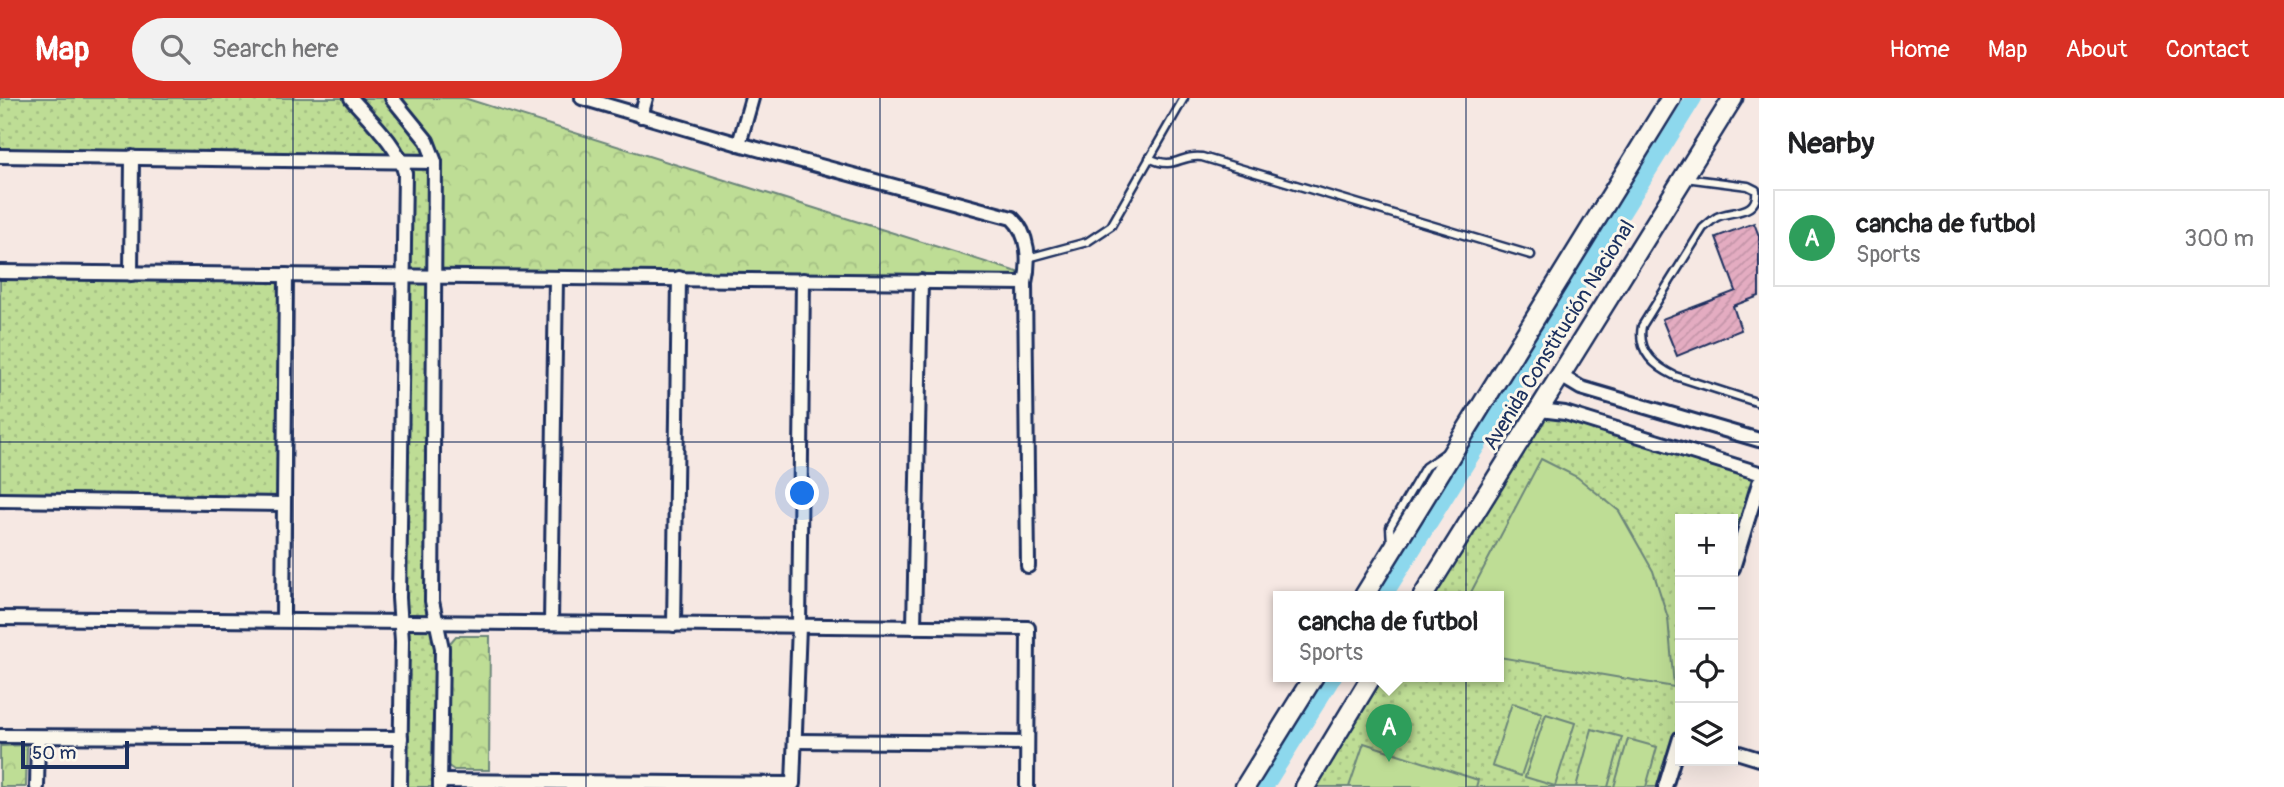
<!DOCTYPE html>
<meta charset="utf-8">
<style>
:root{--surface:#fff;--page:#f2f2f2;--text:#202124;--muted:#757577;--line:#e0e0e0;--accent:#d93025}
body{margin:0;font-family:Pangolin,sans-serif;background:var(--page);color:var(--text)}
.controls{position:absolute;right:21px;bottom:21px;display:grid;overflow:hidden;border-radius:0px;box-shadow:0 7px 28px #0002}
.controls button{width:63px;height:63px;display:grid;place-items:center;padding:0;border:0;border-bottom:2px solid var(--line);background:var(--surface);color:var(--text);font:35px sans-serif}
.scale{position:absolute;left:21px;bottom:18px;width:108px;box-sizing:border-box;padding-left:7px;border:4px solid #1b2f5e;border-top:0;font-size:19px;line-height:24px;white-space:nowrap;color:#1b2f5e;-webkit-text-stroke:5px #fbf7ec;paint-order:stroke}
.you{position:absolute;left:803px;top:396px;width:24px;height:24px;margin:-18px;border:5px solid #fff;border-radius:50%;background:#1a73e8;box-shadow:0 0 0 10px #1a73e833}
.badge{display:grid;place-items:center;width:46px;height:46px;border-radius:50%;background:var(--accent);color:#fff;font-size:23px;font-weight:700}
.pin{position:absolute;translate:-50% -58px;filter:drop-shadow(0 2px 4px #0008)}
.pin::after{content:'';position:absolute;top:37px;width:24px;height:21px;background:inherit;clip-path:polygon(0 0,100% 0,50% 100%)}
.popup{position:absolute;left:1273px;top:493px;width:231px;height:91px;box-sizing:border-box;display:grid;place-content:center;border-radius:0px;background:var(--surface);filter:drop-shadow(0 2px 5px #0005);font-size:23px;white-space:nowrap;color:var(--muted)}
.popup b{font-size:26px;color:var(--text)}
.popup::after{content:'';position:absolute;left:50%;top:100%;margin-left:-14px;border:14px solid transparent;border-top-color:var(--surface)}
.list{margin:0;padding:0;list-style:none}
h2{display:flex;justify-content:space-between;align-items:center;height:91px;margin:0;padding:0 28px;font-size:30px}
h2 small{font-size:23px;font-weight:400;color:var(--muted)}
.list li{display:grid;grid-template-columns:46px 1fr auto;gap:21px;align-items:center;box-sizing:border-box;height:98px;margin:0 14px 14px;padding:0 14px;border:2px solid var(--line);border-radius:0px}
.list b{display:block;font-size:26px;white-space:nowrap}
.list p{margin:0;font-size:23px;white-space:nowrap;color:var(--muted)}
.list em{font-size:23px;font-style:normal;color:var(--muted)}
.icon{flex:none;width:38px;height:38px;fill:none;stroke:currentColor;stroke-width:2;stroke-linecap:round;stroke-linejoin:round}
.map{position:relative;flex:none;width:1759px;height:689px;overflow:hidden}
header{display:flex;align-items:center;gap:42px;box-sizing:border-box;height:98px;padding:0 35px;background:var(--accent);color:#fff}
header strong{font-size:33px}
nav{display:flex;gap:38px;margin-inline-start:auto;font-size:24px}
.search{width:490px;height:63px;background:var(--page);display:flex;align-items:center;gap:18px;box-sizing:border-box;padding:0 24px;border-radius:38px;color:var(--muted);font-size:26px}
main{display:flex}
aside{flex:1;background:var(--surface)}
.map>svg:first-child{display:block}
.grass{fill:url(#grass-dots);stroke:#6c867a;stroke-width:2}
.park{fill:url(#park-crowns);stroke:#6c867a;stroke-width:2}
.pitch{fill:#bedd95;stroke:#6c867a;stroke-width:2}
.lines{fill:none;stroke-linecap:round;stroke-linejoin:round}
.canal{stroke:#8dd8ed;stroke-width:16}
.building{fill:url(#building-hatch);stroke:#1b2f5e;stroke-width:2}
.service-casing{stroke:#1b2f5e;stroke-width:11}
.minor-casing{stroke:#1b2f5e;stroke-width:18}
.secondary-casing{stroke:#1b2f5e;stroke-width:23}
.service{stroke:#fbf7ec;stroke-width:6}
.minor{stroke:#fbf7ec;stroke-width:12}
.secondary{stroke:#fbf7ec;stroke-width:18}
.grid{fill:none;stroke:#1b2f5e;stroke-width:2;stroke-opacity:0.55}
.labels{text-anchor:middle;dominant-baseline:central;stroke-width:6;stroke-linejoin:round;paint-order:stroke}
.street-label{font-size:21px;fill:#1b2f5e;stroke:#fbf7ec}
</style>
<header>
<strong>Map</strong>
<div class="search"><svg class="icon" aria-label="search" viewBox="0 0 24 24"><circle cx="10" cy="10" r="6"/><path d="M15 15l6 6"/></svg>Search here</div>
<nav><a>Home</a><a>Map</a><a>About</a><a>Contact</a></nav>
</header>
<main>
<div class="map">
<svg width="1759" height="689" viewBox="0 0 1759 689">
<defs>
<pattern id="grass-dots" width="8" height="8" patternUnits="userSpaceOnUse" patternTransform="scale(1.75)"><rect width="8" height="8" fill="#bedd95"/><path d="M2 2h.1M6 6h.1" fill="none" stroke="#a3be83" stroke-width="1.8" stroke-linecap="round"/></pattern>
<pattern id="park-crowns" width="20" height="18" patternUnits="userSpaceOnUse" patternTransform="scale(1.75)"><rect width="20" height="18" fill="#bedd95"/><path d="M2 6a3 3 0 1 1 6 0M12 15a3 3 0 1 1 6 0" fill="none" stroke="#a3be83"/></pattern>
<pattern id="building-hatch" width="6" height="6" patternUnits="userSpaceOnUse" patternTransform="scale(1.75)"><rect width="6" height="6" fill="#e4acc1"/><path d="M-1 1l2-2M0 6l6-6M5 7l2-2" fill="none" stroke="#c394a8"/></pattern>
</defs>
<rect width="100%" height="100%" fill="#f6e8e3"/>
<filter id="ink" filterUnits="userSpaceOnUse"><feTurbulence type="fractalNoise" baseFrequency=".0143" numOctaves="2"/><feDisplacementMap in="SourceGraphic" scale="14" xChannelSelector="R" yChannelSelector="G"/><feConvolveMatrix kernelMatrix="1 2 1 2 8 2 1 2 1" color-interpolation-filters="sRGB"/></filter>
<g filter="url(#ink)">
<g class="grass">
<polygon points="0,0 392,0 435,64 432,503 442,550 440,689 399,689 403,68 0,59"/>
<polygon points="0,174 286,177 283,406 0,402"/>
<polygon points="1540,312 1759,375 1733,471 1733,421 1680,421 1680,643 1666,689 1310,689 1379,578 1499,578 1499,498 1430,498"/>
</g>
<g class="park">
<polygon points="392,0 464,0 1027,177 1025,185 434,178 435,64"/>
<polygon points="456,538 490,538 489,672 454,672 447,667 450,545"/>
<polygon points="27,647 26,689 0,689 0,648"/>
</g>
<g class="pitch">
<polygon points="1541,361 1577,379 1619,413 1653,473 1668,520 1674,589 1499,559 1499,498 1469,498"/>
<polygon points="1512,605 1542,615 1521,678 1492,668"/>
<polygon points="1546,616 1575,625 1555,688 1525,679"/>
<polygon points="1592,631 1622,639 1608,689 1576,689"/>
<polygon points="1628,641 1657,649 1646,689 1614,689"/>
<polygon points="1364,645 1478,682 1476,689 1349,689"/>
</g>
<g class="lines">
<g class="canal">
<polyline points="1384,498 1694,0"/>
<polyline points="1265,689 1334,578"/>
</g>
</g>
<polygon class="building" points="1754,125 1759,138 1759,198 1733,208 1741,232 1677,258 1662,221 1736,193 1716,139"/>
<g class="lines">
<g class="service-casing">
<g id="service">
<path d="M1149,60C1176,73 1179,56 1202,59L1531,157"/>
<path d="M1685,80L1748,88L1756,92C1759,117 1732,112 1717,119C1712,122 1708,126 1703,130L1642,228C1637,253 1654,268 1675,278L1759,305"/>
<polyline points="1028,160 1087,144 1111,128 1184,0"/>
<polyline points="1391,446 1390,429 1425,369 1448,353"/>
</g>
</g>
<g class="minor-casing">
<g id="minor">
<path d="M351,0C370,22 398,47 405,75L399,500L402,543L400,689"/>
<polyline points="392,0 427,43 435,64 432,503 442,550 440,689"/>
<polyline points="641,18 646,0"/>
<polyline points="739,46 752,0"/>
<polyline points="0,58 435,64"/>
<path d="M0,174L1025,185C1030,163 1029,136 1012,120L739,46L582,0"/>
<polyline points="131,176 132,59"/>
<polyline points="1025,185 1028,468"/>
<polyline points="1561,278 1581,290 1759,342"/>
<polyline points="1540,312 1565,315 1759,375"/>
<polyline points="0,402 283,406"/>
<polyline points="1733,470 1759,385"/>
<polyline points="0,520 1028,530 1027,689"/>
<polyline points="283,521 286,177"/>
<polyline points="551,525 556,180"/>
<polyline points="674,527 679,180"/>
<polyline points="914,529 921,183"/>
<polyline points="0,638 401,640"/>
<polyline points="796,643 1027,645"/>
<polyline points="1733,653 1759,661"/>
<polyline points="440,683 793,686 799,528 803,182"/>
<polyline points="37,689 38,639"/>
<polyline points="1665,689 1680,640"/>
</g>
</g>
<g class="secondary-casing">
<g id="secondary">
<polyline points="1364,498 1671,0"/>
<polyline points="1423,498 1733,0"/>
<polyline points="1245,689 1314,578"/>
<polyline points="1305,689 1372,578"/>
</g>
</g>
<use href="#service" class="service"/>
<use href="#minor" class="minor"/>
<use href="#secondary" class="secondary"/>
</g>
</g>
<path class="grid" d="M293,0V689M586,0V689M880,0V689M1173,0V689M1466,0V689M0,344H1759"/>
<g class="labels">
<g class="street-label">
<text transform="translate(1559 237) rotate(-58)">Avenida Constitución Nacional</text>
</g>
</g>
</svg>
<div class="controls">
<button>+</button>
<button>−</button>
<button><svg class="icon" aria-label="locate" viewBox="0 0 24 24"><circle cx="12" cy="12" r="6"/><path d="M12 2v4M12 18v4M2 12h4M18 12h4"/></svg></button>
<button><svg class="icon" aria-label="layers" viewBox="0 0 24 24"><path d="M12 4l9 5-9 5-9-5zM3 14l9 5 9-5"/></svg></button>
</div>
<div class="scale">50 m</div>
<div class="you"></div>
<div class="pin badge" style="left:1389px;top:664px;background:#2e9e5b">A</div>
<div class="popup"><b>cancha de futbol</b>Sports</div>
</div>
<aside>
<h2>Nearby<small></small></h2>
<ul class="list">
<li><span class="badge" style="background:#2e9e5b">A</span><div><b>cancha de futbol</b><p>Sports</p></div><em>300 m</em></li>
</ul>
</aside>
</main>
